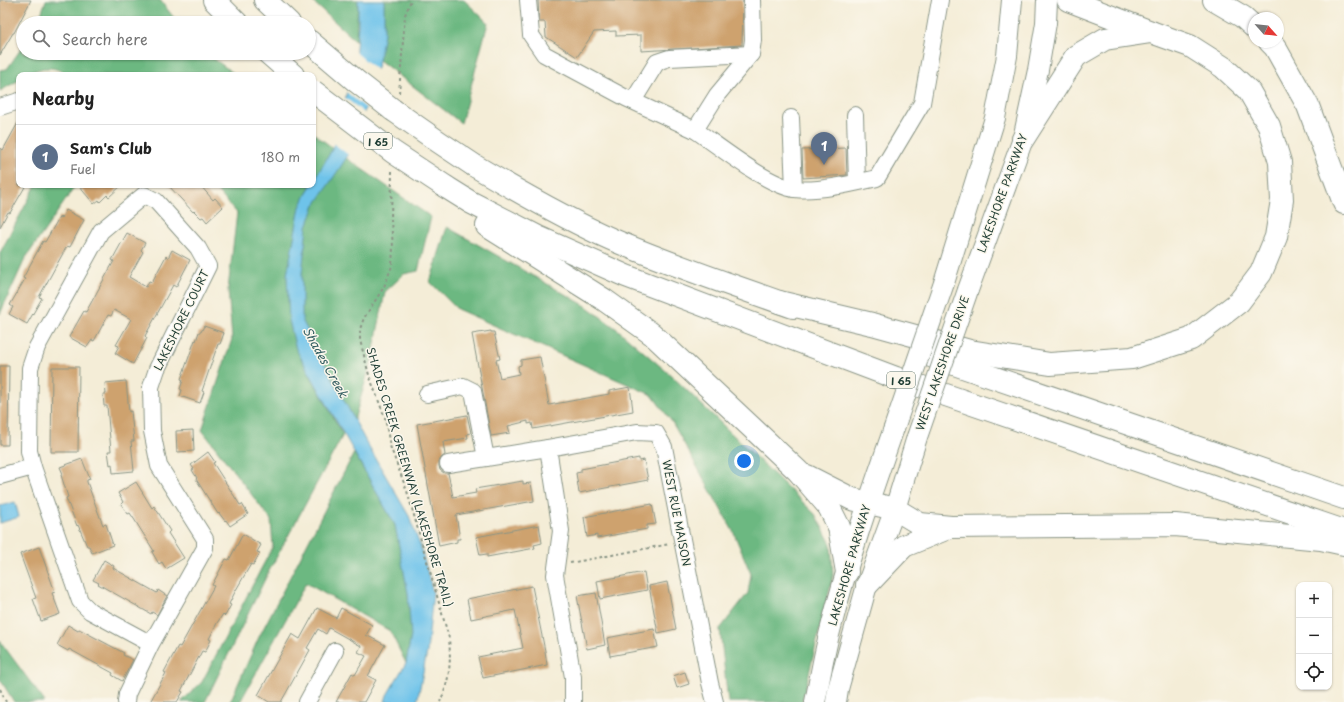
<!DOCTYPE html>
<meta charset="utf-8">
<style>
:root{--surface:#fff;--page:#f2f2f2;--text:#222;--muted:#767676;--line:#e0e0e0;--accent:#0f766e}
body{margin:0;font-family:"Playpen Sans",sans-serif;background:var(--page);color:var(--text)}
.controls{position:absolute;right:12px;bottom:12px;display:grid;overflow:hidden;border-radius:8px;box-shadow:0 1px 3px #0004}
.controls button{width:36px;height:36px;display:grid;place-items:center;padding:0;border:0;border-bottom:1px solid var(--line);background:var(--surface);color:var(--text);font:20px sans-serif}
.compass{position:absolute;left:1248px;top:12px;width:36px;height:36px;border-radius:50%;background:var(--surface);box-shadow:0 1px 3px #0004;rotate:117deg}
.you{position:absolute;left:744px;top:461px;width:14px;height:14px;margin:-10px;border:3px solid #fff;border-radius:50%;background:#1a73e8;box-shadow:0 0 0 6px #1a73e833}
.badge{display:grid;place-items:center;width:26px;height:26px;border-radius:50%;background:var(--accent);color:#fff;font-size:13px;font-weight:700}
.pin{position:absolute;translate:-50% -33px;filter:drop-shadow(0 1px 2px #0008)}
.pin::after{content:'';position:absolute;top:21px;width:14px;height:12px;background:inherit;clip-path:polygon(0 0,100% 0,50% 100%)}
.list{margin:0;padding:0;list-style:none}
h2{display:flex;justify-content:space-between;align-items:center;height:52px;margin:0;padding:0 16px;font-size:17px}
h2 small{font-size:13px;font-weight:400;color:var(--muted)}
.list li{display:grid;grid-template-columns:26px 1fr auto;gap:12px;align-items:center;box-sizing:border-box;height:64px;padding:0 16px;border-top:1px solid var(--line)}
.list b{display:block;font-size:15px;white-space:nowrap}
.list p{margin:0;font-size:13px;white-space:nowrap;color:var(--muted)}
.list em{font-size:13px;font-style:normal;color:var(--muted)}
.icon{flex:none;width:22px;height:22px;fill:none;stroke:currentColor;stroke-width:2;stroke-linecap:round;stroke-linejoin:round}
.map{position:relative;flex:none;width:1344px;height:702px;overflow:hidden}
.search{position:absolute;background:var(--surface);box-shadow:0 1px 3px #0004;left:16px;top:16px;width:300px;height:44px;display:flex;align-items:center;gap:10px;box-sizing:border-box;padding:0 14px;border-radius:22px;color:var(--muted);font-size:15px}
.panel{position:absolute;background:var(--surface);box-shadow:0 1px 3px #0004;left:16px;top:72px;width:300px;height:116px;border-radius:8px}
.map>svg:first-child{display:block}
.forest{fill:#6cb881;stroke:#467a5a}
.water{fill:#6ec3ea;stroke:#46808f}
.pier{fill:#f4edd7}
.building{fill:#cea26e}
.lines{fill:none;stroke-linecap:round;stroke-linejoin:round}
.minor-casing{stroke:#8a9586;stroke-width:18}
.major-casing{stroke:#8a9586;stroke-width:22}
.highway-casing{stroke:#8a9586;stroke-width:24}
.path{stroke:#8a9586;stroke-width:2;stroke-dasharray:3 3;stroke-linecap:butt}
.minor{stroke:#fff;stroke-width:16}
.major{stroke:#fff;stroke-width:20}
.highway{stroke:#fff;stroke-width:22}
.major-bridge-casing{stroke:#8a9586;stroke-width:22;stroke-linecap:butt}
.highway-bridge-casing{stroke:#8a9586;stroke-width:24;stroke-linecap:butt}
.major-bridge{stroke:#fff;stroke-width:20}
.highway-bridge{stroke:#fff;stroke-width:22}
.labels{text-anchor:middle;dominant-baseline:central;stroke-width:3;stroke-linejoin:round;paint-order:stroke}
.shield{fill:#fbf7ec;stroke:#61756b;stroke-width:1}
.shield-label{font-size:10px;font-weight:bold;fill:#1f3d34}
.street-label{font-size:11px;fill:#1f3d34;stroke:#fbf7ec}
.water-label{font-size:12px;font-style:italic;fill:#335e62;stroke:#fbf7ec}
</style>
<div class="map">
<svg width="1344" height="702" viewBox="0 0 1344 702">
<rect width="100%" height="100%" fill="#fbf7ec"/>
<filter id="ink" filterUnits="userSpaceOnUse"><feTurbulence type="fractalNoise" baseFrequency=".025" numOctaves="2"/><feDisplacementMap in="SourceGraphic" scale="8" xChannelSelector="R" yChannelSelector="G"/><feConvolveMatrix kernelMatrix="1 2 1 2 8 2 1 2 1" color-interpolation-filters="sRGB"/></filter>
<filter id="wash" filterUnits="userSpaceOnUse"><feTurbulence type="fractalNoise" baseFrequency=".012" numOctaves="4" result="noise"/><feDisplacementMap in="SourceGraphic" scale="16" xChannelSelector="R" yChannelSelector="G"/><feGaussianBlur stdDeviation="0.9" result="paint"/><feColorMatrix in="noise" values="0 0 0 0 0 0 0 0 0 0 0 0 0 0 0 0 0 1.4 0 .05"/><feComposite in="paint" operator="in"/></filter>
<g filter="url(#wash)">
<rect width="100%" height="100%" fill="#f4edd7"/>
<g class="forest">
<polygon points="46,0 160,0 178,23 38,23"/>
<polygon points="311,0 358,0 356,41"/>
<polygon points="384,0 464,0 488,23 461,123 379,60 384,33"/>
<path d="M23,46V53H206L236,75H67C59,68 48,66 37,70C29,72 29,75 19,75V80L0,91V70L7,69Z"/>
<polygon points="313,133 333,148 313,182"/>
<polygon points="346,158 431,217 418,271 404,274 385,292 372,359 354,420 302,320 302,273 307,226 315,205"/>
<polygon points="36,185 76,185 25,259 0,314 0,253"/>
<polygon points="212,185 311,185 300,207 287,275 289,320 296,349 343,435 269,571 205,702 181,702 202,682 273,546 271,520 202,430 232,339 228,289 237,213"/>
<polygon points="447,227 586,306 617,329 673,377 815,514 831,544 833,576 802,702 728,702 720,629 748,593 751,574 733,531 672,422 652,395 457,309 430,282"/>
<polygon points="354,453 395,525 408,593 411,636 406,663 390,631 306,583 240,702 230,702 259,637"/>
<polygon points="0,641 45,702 14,702 0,679"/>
</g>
<g class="water">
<polygon points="358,0 384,0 384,33 379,60 355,145 315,205 307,226 302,273 302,320 367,444 409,516 421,548 433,593 427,652 417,702 385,702 387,695 406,663 411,636 408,593 395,525 296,349 289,320 287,275 300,207 311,185 313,185 316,177 333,148 355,58 358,26"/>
<polygon points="15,502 19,517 0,523 0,506"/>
</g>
<g class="pier">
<polygon points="353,50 378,71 367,109 345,91"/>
<polygon points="344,97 366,114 357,146 350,156 333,143"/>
</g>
<g id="blocks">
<g class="building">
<polygon points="0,0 31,0 14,33 13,33 0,55"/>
<polygon points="538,0 743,0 742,45 641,51 641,35 616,36 616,31 594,32 577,57 546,37 545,22 539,22"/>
<polygon points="19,121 19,185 26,185 10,213 8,212 0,227 0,148 3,150"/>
<polygon points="846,148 847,175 803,178 802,150"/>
<polygon points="78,185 122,185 109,197 107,195 100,202 99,200 94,204"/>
<polygon points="168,185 200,185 213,200 215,198 223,207 207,222 203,217 201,218 194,211 193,212"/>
<polygon points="66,210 84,220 70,247 67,246 39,297 42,298 27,324 9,314 13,307 10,305 25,279 23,278 43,241 45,242 60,216 62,218"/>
<polygon points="127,233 145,243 141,250 143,252 129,277 146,287 149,281 152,282 166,256 168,258 172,250 190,260 176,287 173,285 145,336 147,338 133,364 115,353 119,346 116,345 131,319 114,310 111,316 108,315 94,341 92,340 87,347 69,337 84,311 86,312 114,261 112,260 123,240 124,240 123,240"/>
<polygon points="204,326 224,333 220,344 218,344 202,391 204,392 200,403 180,396 182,390 180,389 183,380 181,379 195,340 196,341 199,332 201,332"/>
<polygon points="491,331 491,332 494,332 500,359 496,360 500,378 519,374 518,366 521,365 521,360 540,357 549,405 609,394 609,391 630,387 633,411 533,429 532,423 528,424 528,421 508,426 510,433 491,436 472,334"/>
<polygon points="0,366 9,366 8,445 0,445"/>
<polygon points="52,367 79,367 78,452 51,452"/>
<polygon points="126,381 129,412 131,411 134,441 131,441 134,471 113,473 112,464 110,465 108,451 111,451 107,406 104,406 103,394 106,394 105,383"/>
<polygon points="467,415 471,433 467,434 468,438 443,442 445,455 442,457 439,461 439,466 440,470 444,473 448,473 453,497 476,493 475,489 523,481 523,484 531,483 534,501 456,515 460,539 457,539 457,542 439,546 417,424"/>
<polygon points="193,430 194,451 177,452 176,431"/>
<polygon points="208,452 215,462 213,463 240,505 242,504 248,514 230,526 226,520 225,521 219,513 218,514 196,479 197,478 192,470 194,469 191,465"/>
<polygon points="639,458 639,461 644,460 648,480 579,493 576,473 581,472 581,469"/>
<polygon points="82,459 90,479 87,480 87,482 101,520 103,525 106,524 113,545 92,553 89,546 87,546 78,525 77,526 70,508 66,498 68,497 61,475 63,474 60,467"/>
<polygon points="136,482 152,508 154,506 170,531 168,533 184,558 166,569 162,562 159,564 152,552 154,551 134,519 130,513 128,514 121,504 123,502 118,493"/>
<polygon points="652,504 656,524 647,525 647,529 597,538 597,535 587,537 584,517"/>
<polygon points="539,525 542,543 534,545 535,548 487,557 487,554 480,555 476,537"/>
<polygon points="243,534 261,545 257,552 260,553 253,565 251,564 236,590 229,604 231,605 225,616 223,614 217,623 209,639 211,640 205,652 202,651 181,691 183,692 177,702 150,702 166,673 164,672 178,646 180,647 214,586 212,585 226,559 229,560"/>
<polygon points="39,547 55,592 52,593 60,614 41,621 33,599 36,598 20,554"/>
<polygon points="104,560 114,566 113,568 157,593 158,590 167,596 157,615 152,612 151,614 98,584 99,583 93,580"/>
<polygon points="644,572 647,590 600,599 597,581"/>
<polygon points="667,582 676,629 658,633 649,586"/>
<polygon points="532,586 545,651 547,665 483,678 478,657 523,648 515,610 471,619 467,599"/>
<polygon points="596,593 605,645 587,649 577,596"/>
<polygon points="317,608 336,618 341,608 372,625 366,635 385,645 368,676 376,680 364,702 336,702 352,673 355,675 366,656 358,652 361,646 329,628 326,634 318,629 307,648 310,650 281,702 269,702 258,695 292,634 300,639"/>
<polygon points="68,625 78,631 79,629 124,653 123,655 133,660 122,681 112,675 113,673 69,649 68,651 57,645"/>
<polygon points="654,629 658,647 610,656 607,638"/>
<polygon points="685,672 689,684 677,688 673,676"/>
</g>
</g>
</g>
<g filter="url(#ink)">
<use href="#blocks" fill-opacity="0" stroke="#8a9586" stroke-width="1"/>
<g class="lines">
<g class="minor-casing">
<g id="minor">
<polyline points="528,0 531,35 544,54 626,98 695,130 717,95 751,54 753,40 752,0"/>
<polyline points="633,101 657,62 669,58 751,54"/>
<polyline points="0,107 19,101"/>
<polyline points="855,115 857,182"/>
<polyline points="791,118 794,189"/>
<path d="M695,130C719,146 768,186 795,189C818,192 855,183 877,178L922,103L940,0"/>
<polyline points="427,394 463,386 473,391 486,458 548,448 637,432 656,433 664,447 710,683 715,702"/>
<polyline points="548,448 561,531 555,575 573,677 573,702"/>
<polyline points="448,464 486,458"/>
<polyline points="0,476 33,467"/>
<polyline points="126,702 127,694 151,644 205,548 205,539 159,466 152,431 151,387 157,369 208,266 198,248 156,201 144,195 101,231 37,347 30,368 29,451 33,467 80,601 90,611 151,644"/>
<polyline points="307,702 335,651"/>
</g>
</g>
<g class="major-casing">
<g id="major">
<polyline points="944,283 995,118 1007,56 1012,0"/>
<polyline points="968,290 1023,139 1038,70 1046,23 1047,0"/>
<path d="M815,702C820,678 824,654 830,631C847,563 870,497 893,431"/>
<polyline points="836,702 838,689 867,585 895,509 917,437"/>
</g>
</g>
<g class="highway-casing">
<g id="highway">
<polyline points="214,0 237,23"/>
<polyline points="265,0 289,23"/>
<polyline points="1068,0 1151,32"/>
<polyline points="1214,0 1243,17 1254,27"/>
<polyline points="309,41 356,81 393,110"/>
<polyline points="1270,42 1275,47 1308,106 1344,203"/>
<polyline points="268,53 293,75"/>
<path d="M475,166C519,192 564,218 611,239C671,265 732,285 793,307"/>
<polyline points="446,187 470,202 538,237 626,276 896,378 1344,531"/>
<polyline points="487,226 603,299 652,334 798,471 829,507 839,527 847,572"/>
<polyline points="779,302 872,324 970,351 1050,364 1132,358 1191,339 1239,302 1261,273 1276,237 1282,200 1280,162 1269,126 1249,91 1223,67 1190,46 1151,32 1105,39 1076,56 1023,139"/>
<polyline points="925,354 1344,498"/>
<polyline points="807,476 852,499 895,509 920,524 951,527 1175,525 1321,539 1344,544"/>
<polyline points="867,585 904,546 948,528"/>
</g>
</g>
<g class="path">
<polyline points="399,93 405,15 411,0"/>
<path d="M392,171L391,220L393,247L392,266L384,287L364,318L360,329V340L369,375L385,418L390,446L407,491L449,638C451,662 450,680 440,702"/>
<polyline points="570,563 670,544"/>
<polyline points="0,689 6,702"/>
</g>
<use href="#minor" class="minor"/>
<use href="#major" class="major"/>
<use href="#highway" class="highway"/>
<g class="major-bridge-casing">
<g id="major-bridge">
<polyline points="893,431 944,283"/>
<polyline points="917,437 968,290"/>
</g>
</g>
<g class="highway-bridge-casing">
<g id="highway-bridge">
<polyline points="313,91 393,152 446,187"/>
<polyline points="393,110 439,142 475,166"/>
</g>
</g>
<use href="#major-bridge" class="major-bridge"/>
<use href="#highway-bridge" class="highway-bridge"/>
</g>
</g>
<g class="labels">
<g class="shield">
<rect x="364" y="133" width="28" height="16" rx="3"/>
<rect x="887" y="372" width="28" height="16" rx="3"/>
</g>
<g class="shield-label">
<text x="378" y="141">I 65</text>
<text x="901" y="380">I 65</text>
</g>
<g class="street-label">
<text transform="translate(1002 193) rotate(-70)">LAKESHORE PARKWAY</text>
<text transform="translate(181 320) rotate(-64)">LAKESHORE COURT</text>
<text transform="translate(942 363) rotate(-71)">WEST LAKESHORE DRIVE</text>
<text transform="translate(410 477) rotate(73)">SHADES CREEK GREENWAY (LAKESHORE TRAIL)</text>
<text transform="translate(677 513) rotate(79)">WEST RUE MAISON</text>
<text transform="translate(849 565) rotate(-74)">LAKESHORE PARKWAY</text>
</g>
<g class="water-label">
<text transform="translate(326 362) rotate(61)">Shades Creek</text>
</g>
</g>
</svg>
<div class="controls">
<button>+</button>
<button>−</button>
<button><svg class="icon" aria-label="locate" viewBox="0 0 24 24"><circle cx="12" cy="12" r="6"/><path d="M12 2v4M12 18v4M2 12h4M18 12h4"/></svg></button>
</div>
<svg class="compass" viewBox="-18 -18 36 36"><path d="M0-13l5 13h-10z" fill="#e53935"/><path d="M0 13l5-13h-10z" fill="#767676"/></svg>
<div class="you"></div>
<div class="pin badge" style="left:824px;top:165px;background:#5c6f8a">1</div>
<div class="search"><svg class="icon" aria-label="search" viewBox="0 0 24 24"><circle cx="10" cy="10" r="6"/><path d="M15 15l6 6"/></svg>Search here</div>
<section class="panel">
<h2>Nearby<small></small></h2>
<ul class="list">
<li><span class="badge" style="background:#5c6f8a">1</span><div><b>Sam's Club</b><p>Fuel</p></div><em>180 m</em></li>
</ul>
</section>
</div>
